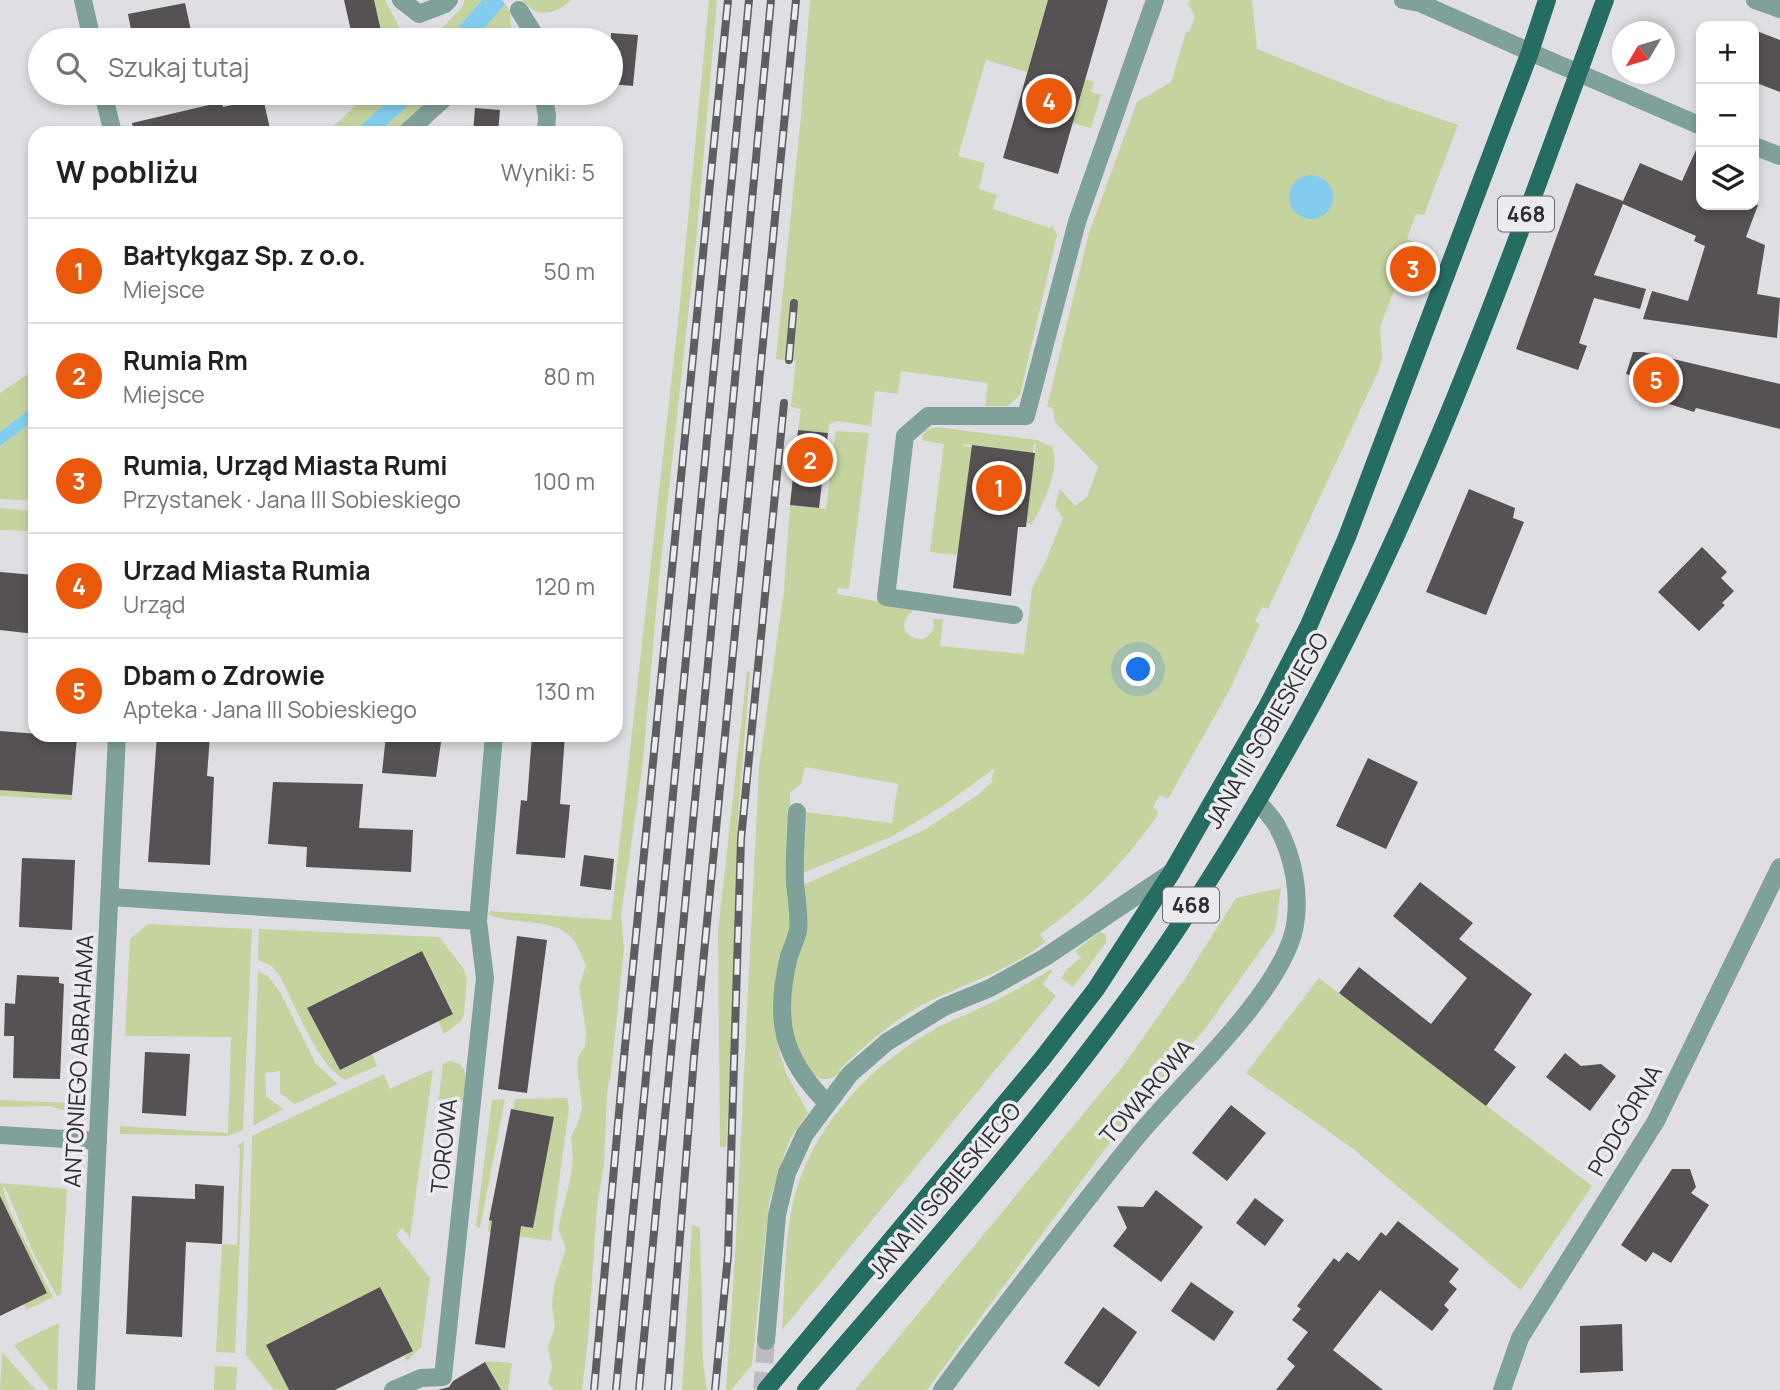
<!DOCTYPE html>
<html lang="pl">
<meta charset="utf-8">
<style>
:root{--surface:#fff;--page:#f2f2f2;--text:#202124;--muted:#757577;--line:#e0e0e0;--accent:#ea580c}
body{margin:0;font-family:Manrope,sans-serif;background:var(--page);color:var(--text)}
.controls{position:absolute;right:21px;top:21px;display:grid;overflow:hidden;border-radius:14px;box-shadow:0 4px 10px #0003}
.controls button{width:63px;height:63px;display:grid;place-items:center;padding:0;border:0;border-bottom:2px solid var(--line);background:var(--surface);color:var(--text);font:35px sans-serif}
.compass{position:absolute;left:1612px;top:21px;width:63px;height:63px;border-radius:50%;background:var(--surface);box-shadow:0 4px 10px #0003;rotate:232deg}
.you{position:absolute;left:1139px;top:670px;width:24px;height:24px;margin:-18px;border:5px solid #fff;border-radius:50%;background:#1a73e8;box-shadow:0 0 0 10px #1a73e833}
.badge{display:grid;place-items:center;width:46px;height:46px;border-radius:50%;background:var(--accent);color:#fff;font-size:23px;font-weight:700}
.pin{position:absolute;translate:-50% -50%;border:4px solid #fff;box-shadow:0 2px 7px #0006}
.list{margin:0;padding:0;list-style:none}
h2{display:flex;justify-content:space-between;align-items:center;height:91px;margin:0;padding:0 28px;font-size:30px}
h2 small{font-size:23px;font-weight:400;color:var(--muted)}
.list li{display:grid;grid-template-columns:46px 1fr auto;gap:21px;align-items:center;box-sizing:border-box;height:105px;padding:0 28px;border-top:2px solid var(--line)}
.list b{display:block;font-size:26px;white-space:nowrap}
.list p{margin:0;font-size:23px;white-space:nowrap;color:var(--muted)}
.list em{font-size:23px;font-style:normal;color:var(--muted)}
.icon{flex:none;width:38px;height:38px;fill:none;stroke:currentColor;stroke-width:2;stroke-linecap:round;stroke-linejoin:round}
.map{position:relative;flex:none;width:1780px;height:1390px;overflow:hidden}
.search{position:absolute;background:var(--surface);box-shadow:0 4px 10px #0003;left:28px;top:28px;width:595px;height:77px;display:flex;align-items:center;gap:18px;box-sizing:border-box;padding:0 24px;border-radius:38px;color:var(--muted);font-size:26px}
.panel{position:absolute;background:var(--surface);box-shadow:0 4px 10px #0003;left:28px;top:126px;width:595px;height:616px;border-radius:21px}
.map>svg:first-child{display:block}
.green{fill:#c5d39f}
.water{fill:#84cced}
.building{fill:#565253}
.lines{fill:none;stroke-linecap:round;stroke-linejoin:round}
.tertiary-tunnel{stroke:#bcbcbf;stroke-width:18;stroke-dasharray:18 9;stroke-linecap:butt}
.service{stroke:#80a19a;stroke-width:18}
.minor{stroke:#80a19a;stroke-width:18}
.tertiary{stroke:#80a19a;stroke-width:18}
.primary{stroke:#256c61;stroke-width:18}
.rail-casing{stroke:#5e5e60;stroke-width:8}
.rail{stroke:#ececf0;stroke-width:5;stroke-dasharray:16;stroke-linecap:butt}
.labels{text-anchor:middle;dominant-baseline:central;stroke-width:7;stroke-linejoin:round;paint-order:stroke}
.shield{fill:#ececf0;stroke:#68686a;stroke-width:2}
.shield-label{font-size:21px;font-weight:bold;fill:#2f2f31}
.street-label{font-size:23px;fill:#2f2f31;stroke:#ececf0}
</style>
<div class="map">
<svg width="1780" height="1390" viewBox="0 0 1780 1390">
<rect width="100%" height="100%" fill="#dfdfe3"/>
<g class="green">
<polygon points="374,0 385,0 404,36 411,34 417,40 383,40"/>
<polygon points="464,0 482,0 447,40 431,40 463,6"/>
<path d="M523,0H571C556,14 536,20 523,0Z"/>
<path d="M709,0H717L696,243L658,589L643,762L621,916L624,949L611,1073L607,1094L604,1165L597,1206L588,1340L582,1390H554L548,1383L552,1368L548,1348L555,1326L552,1305L554,1286L566,1248L558,1229L571,1176L573,1158L571,1136L578,1123L582,1108L577,1065L579,1055L585,1046L586,1031L579,986L586,965C580,954 577,939 565,932C545,918 510,925 488,914L490,911L611,920L679,313Z"/>
<polygon points="810,0 1048,0 1027,72 986,60 958,156 985,163 979,189 997,195 993,209 1050,228 1052,225 1057,235 1020,395 1008,406 985,406 988,383 901,371 898,394 875,391 871,426 837,421 829,424 828,433 798,430 801,409 791,407 796,361 776,359 801,116"/>
<path d="M1190,0H1252L1257,49L1377,97L1458,125L1424,215L1416,214L1407,239L1414,242L1407,259L1400,257L1390,286L1395,288L1380,327L1382,359L1378,372L1268,609L1262,607L1255,621L1260,624L1230,689L1168,799L1160,795L1153,807L1158,812L1157,816C1125,862 1086,902 1040,934L1045,942C1010,971 964,983 924,1004C892,1021 865,1045 839,1070L841,1073L829,1079H821L811,1074L806,1069L792,1030L789,1006L801,886L924,830L975,797L993,781L991,780L995,768L943,806L891,837L800,874L806,812L892,823L898,784L805,767L801,784L790,793L792,923L777,1035L779,1051L786,1073L808,1113L791,1137L785,1152L769,1202L752,1365L731,1390H726L735,1257L759,767L784,590L790,505L826,509L836,431L869,433L849,589L837,588V594L915,608C913,611 909,613 907,617C898,630 912,641 924,639C932,634 935,627 933,619H943L940,646L1024,654L1032,588L1045,563L1063,518L1055,506L1060,489L1075,506L1087,497L1098,467L1055,422L1053,409L1047,406L1089,233L1137,102L1171,82L1186,32L1190,31L1195,16L1188,4Z"/>
<polygon points="505,4 510,11 511,29 490,40 475,40"/>
<polygon points="1085,79 1094,82 1091,92 1101,95 1091,128 1072,123"/>
<polygon points="366,93 397,93 352,133 326,133 366,96"/>
<path d="M422,93H433C419,111 403,133 378,133Z"/>
<polygon points="35,369 35,405 0,432 0,393"/>
<polygon points="35,420 35,501 0,499 0,446"/>
<path d="M937,427L1037,440L1052,447C1061,469 1043,504 1032,524L1026,523L1036,444H1034L1033,453L963,444V446L972,447L958,555L930,552L944,444L921,440L926,430Z"/>
<polygon points="0,508 35,511 35,531 0,530"/>
<polygon points="747,671 750,672 738,817 733,1025 726,1147 720,1147 718,931"/>
<polygon points="0,790 72,795 72,800 0,796"/>
<polygon points="1281,888 1275,930 1205,1029 1125,1122 927,1390 855,1390 1123,1066 1186,977 1236,898"/>
<polygon points="148,924 252,929 243,1130 228,1136 120,1134 120,1126 228,1133 231,1037 125,1036 130,939"/>
<path d="M259,929L439,937L463,968L467,978L464,1015L461,1021L444,1034L438,1021L453,1013L422,951L308,1008L340,1070L372,1054L377,1066L345,1080C316,1064 296,1005 279,975L272,966L258,960Z"/>
<polygon points="1100,932 1106,934 1106,943 1073,987 1061,978 1067,969 1081,958 1075,951"/>
<path d="M1051,969L1052,971L1043,984L1056,996L782,1330C785,1290 784,1247 792,1208C808,1131 867,1068 933,1030C949,1021 966,1015 982,1007C1006,996 1029,983 1051,969Z"/>
<polygon points="258,971 268,976 280,992 316,1064 338,1084 295,1104 280,1093 280,1071 265,1073 266,1096 283,1109 253,1126"/>
<polygon points="1319,978 1592,1186 1521,1290 1352,1148 1246,1073"/>
<path d="M450,1061C472,1063 465,1085 463,1101L437,1112L443,1064Z"/>
<polygon points="433,1069 410,1238 402,1228 396,1235 430,1278 421,1347 407,1361 404,1356 413,1351 380,1287 266,1345 289,1390 274,1390 246,1355 252,1136 384,1074 390,1089"/>
<polygon points="567,1098 569,1108 551,1241 488,1232 489,1220 532,1228 554,1117 513,1110 515,1099"/>
<polygon points="505,1099 480,1228 476,1226 492,1100"/>
<polygon points="0,1100 72,1103 71,1112 49,1106 0,1107"/>
<polygon points="244,1141 235,1353 216,1352 222,1244 237,1245 240,1148 236,1147"/>
<polygon points="0,1183 67,1189 61,1294 57,1296 33,1252 5,1187 3,1188 8,1207 53,1297 26,1310 0,1236"/>
<polygon points="692,1225 700,1227 703,1362 707,1390 682,1390"/>
<polygon points="59,1323 57,1390 50,1390 14,1345"/>
<polygon points="2,1352 36,1390 0,1390"/>
<polygon points="487,1361 512,1363 508,1390 501,1390 485,1362"/>
<polygon points="215,1366 237,1367 236,1390 214,1390"/>
</g>
<g class="water">
<polygon points="482,0 502,0 505,4 475,40 447,40"/>
<polygon points="397,93 422,93 378,133 352,133"/>
<circle cx="1311" cy="197" r="22"/>
<polygon points="35,405 35,420 0,446 0,432"/>
</g>
<g class="building">
<polygon points="344,0 374,0 383,40 353,40"/>
<polygon points="1048,0 1108,0 1058,174 1003,158"/>
<polygon points="185,3 193,40 133,40 128,14"/>
<polygon points="1754,30 1780,40 1780,92 1754,82"/>
<polygon points="611,33 638,35 633,86 611,84"/>
<polygon points="263,98 271,133 134,133 132,123 222,102 223,107"/>
<polygon points="475,108 500,110 498,133 473,133"/>
<polygon points="1701,139 1701,205 1758,205 1746,237 1765,245 1757,294 1780,298 1777,338 1643,319 1652,291 1688,301 1705,246 1694,241 1696,236 1623,204 1594,275 1646,289 1640,309 1594,298 1579,343 1587,346 1578,370 1516,349 1576,183 1623,201 1640,163 1682,181"/>
<polygon points="1633,352 1643,352 1780,384 1780,429 1696,408 1694,412 1660,401 1635,390 1640,379 1626,374"/>
<polygon points="798,430 828,433 819,508 790,505"/>
<polygon points="972,445 1035,453 1026,527 1018,527 1011,596 953,588"/>
<polygon points="1469,489 1515,508 1513,518 1524,522 1486,615 1426,592"/>
<polygon points="1702,547 1727,572 1721,578 1734,591 1722,603 1725,605 1699,631 1658,592"/>
<polygon points="0,572 35,575 35,634 0,630"/>
<polygon points="0,731 77,737 72,795 0,790"/>
<polygon points="157,735 210,735 207,776 214,777 210,865 148,862"/>
<polygon points="386,735 442,735 436,777 382,773"/>
<polygon points="532,735 565,735 560,804 570,805 565,858 516,854 521,800 527,801"/>
<polygon points="1368,758 1418,782 1386,849 1336,826"/>
<polygon points="273,782 363,784 359,828 413,830 411,872 306,867 307,847 268,844"/>
<polygon points="584,855 614,859 611,890 580,886"/>
<polygon points="22,858 75,860 72,930 19,927"/>
<polygon points="1420,882 1473,923 1459,939 1532,994 1494,1050 1516,1067 1486,1106 1339,993 1359,967 1431,1024 1467,978 1393,916"/>
<polygon points="517,936 547,940 527,1093 498,1089"/>
<polygon points="422,951 453,1014 340,1070 307,1008"/>
<polygon points="17,975 59,977 59,983 64,984 60,1079 13,1078 14,1036 4,1036 5,1003 15,1004"/>
<polygon points="145,1052 190,1054 186,1116 142,1113"/>
<polygon points="1565,1053 1581,1066 1601,1064 1616,1076 1590,1111 1546,1077"/>
<polygon points="1231,1105 1266,1133 1227,1181 1192,1153"/>
<polygon points="511,1109 554,1117 533,1228 521,1226 505,1348 475,1344 492,1221 489,1220"/>
<polygon points="1672,1169 1690,1169 1696,1187 1691,1193 1709,1205 1671,1263 1653,1252 1646,1262 1621,1245"/>
<polygon points="195,1184 224,1186 222,1244 186,1242 182,1337 126,1334 132,1196 195,1199"/>
<polygon points="1156,1190 1203,1227 1161,1282 1113,1246 1127,1228 1117,1206 1143,1207"/>
<polygon points="0,1196 47,1293 0,1316"/>
<polygon points="1255,1198 1284,1220 1265,1246 1236,1223"/>
<polygon points="1398,1221 1459,1269 1449,1282 1457,1289 1444,1305 1449,1310 1432,1331 1380,1290 1333,1350 1383,1390 1276,1390 1295,1366 1287,1359 1308,1332 1292,1320 1301,1309 1297,1306 1334,1258 1339,1262 1347,1252 1359,1261 1381,1232 1386,1236"/>
<polygon points="1191,1282 1234,1312 1214,1341 1171,1311"/>
<polygon points="380,1287 413,1351 335,1390 289,1390 266,1345"/>
<polygon points="1103,1307 1137,1332 1099,1387 1064,1363"/>
<polygon points="1622,1324 1623,1371 1580,1373 1580,1326"/>
<polygon points="485,1362 501,1390 438,1390 449,1387 453,1381"/>
</g>
<g class="lines">
<polyline class="tertiary-tunnel" points="762,1390 766,1341"/>
<g class="service">
<polyline points="401,0 419,14 445,4 449,0"/>
<polyline points="1403,0 1420,3 1530,52"/>
<polyline points="1755,0 1780,9"/>
<polyline points="1014,615 886,597 905,436 928,416 1026,416 1077,222 1155,0"/>
<path d="M797,812C796,836 794,859 795,882C796,898 800,915 798,931C796,939 792,948 789,956C774,1019 781,1057 827,1103"/>
<polyline points="0,1135 98,1141"/>
<polyline points="393,1390 421,1378 443,1377 485,978 478,921"/>
</g>
<g class="minor">
<polyline points="83,0 92,40"/>
<polyline points="519,10 534,34 535,40"/>
<polyline points="103,93 113,133"/>
<polyline points="543,93 547,116 546,133"/>
<polyline points="406,133 450,93"/>
<polyline points="110,897 478,921 494,735"/>
<polyline points="86,1390 117,735"/>
<polyline points="1502,1390 1520,1338 1656,1121 1780,867"/>
</g>
<g class="tertiary">
<polyline points="1530,52 1701,126"/>
<polyline points="1754,146 1780,156"/>
<polyline points="766,1341 777,1215 787,1173 805,1134 850,1074 887,1042 944,1007 990,988 1044,958 1172,872"/>
<path d="M942,1390C977,1341 1014,1294 1051,1246C1079,1210 1107,1173 1136,1138C1181,1083 1274,1000 1293,934C1302,899 1294,857 1277,826C1272,817 1264,809 1257,801"/>
</g>
<g class="primary">
<polyline points="766,1390 1042,1059 1096,989 1172,872 1267,707 1309,625 1347,537 1530,52 1547,0"/>
<path d="M806,1390C921,1257 1038,1124 1141,981C1193,909 1240,832 1284,755C1421,517 1511,256 1605,0"/>
</g>
<g class="rail-casing">
<g id="rail">
<polyline points="789,360 794,303"/>
<polyline points="594,1390 624,1057 728,0"/>
<polyline points="616,1390 749,0"/>
<polyline points="639,1390 771,0"/>
<polyline points="668,1390 694,1057 796,0"/>
<polyline points="715,1390 728,1255 741,839 784,403"/>
</g>
</g>
<use href="#rail" class="rail"/>
</g>
<g class="labels">
<g class="shield">
<rect x="1498" y="196.5" width="56" height="35" rx="5"/>
<rect x="1163" y="887.5" width="56" height="35" rx="5"/>
</g>
<g class="shield-label">
<text x="1526" y="214">468</text>
<text x="1191" y="905">468</text>
</g>
<g class="street-label">
<text transform="translate(1266 730) rotate(-60)">JANA III SOBIESKIEGO</text>
<text transform="translate(78 1061) rotate(-87)">ANTONIEGO ABRAHAMA</text>
<text transform="translate(1146 1091) rotate(-49)">TOWAROWA</text>
<text transform="translate(1624 1120) rotate(-60)">PODGÓRNA</text>
<text transform="translate(443 1146) rotate(-84)">TOROWA</text>
<text transform="translate(944 1190) rotate(-50)">JANA III SOBIESKIEGO</text>
</g>
</g>
</svg>
<div class="controls">
<button>+</button>
<button>−</button>
<button><svg class="icon" aria-label="layers" viewBox="0 0 24 24"><path d="M12 4l9 5-9 5-9-5zM3 14l9 5 9-5"/></svg></button>
</div>
<svg class="compass" viewBox="-18 -18 36 36"><path d="M0-13l5 13h-10z" fill="#e53935"/><path d="M0 13l5-13h-10z" fill="#757577"/></svg>
<div class="you"></div>
<div class="pin badge" style="left:999px;top:488px">1</div>
<div class="pin badge" style="left:810px;top:460px">2</div>
<div class="pin badge" style="left:1413px;top:269px">3</div>
<div class="pin badge" style="left:1049px;top:101px">4</div>
<div class="pin badge" style="left:1656px;top:380px">5</div>
<div class="search"><svg class="icon" aria-label="search" viewBox="0 0 24 24"><circle cx="10" cy="10" r="6"/><path d="M15 15l6 6"/></svg>Szukaj tutaj</div>
<section class="panel">
<h2>W pobliżu<small>Wyniki: 5</small></h2>
<ul class="list">
<li><span class="badge">1</span><div><b>Bałtykgaz Sp. z o.o.</b><p>Miejsce</p></div><em>50 m</em></li>
<li><span class="badge">2</span><div><b>Rumia Rm</b><p>Miejsce</p></div><em>80 m</em></li>
<li><span class="badge">3</span><div><b>Rumia, Urząd Miasta Rumi</b><p>Przystanek · Jana III Sobieskiego</p></div><em>100 m</em></li>
<li><span class="badge">4</span><div><b>Urzad Miasta Rumia</b><p>Urząd</p></div><em>120 m</em></li>
<li><span class="badge">5</span><div><b>Dbam o Zdrowie</b><p>Apteka · Jana III Sobieskiego</p></div><em>130 m</em></li>
</ul>
</section>
</div>
